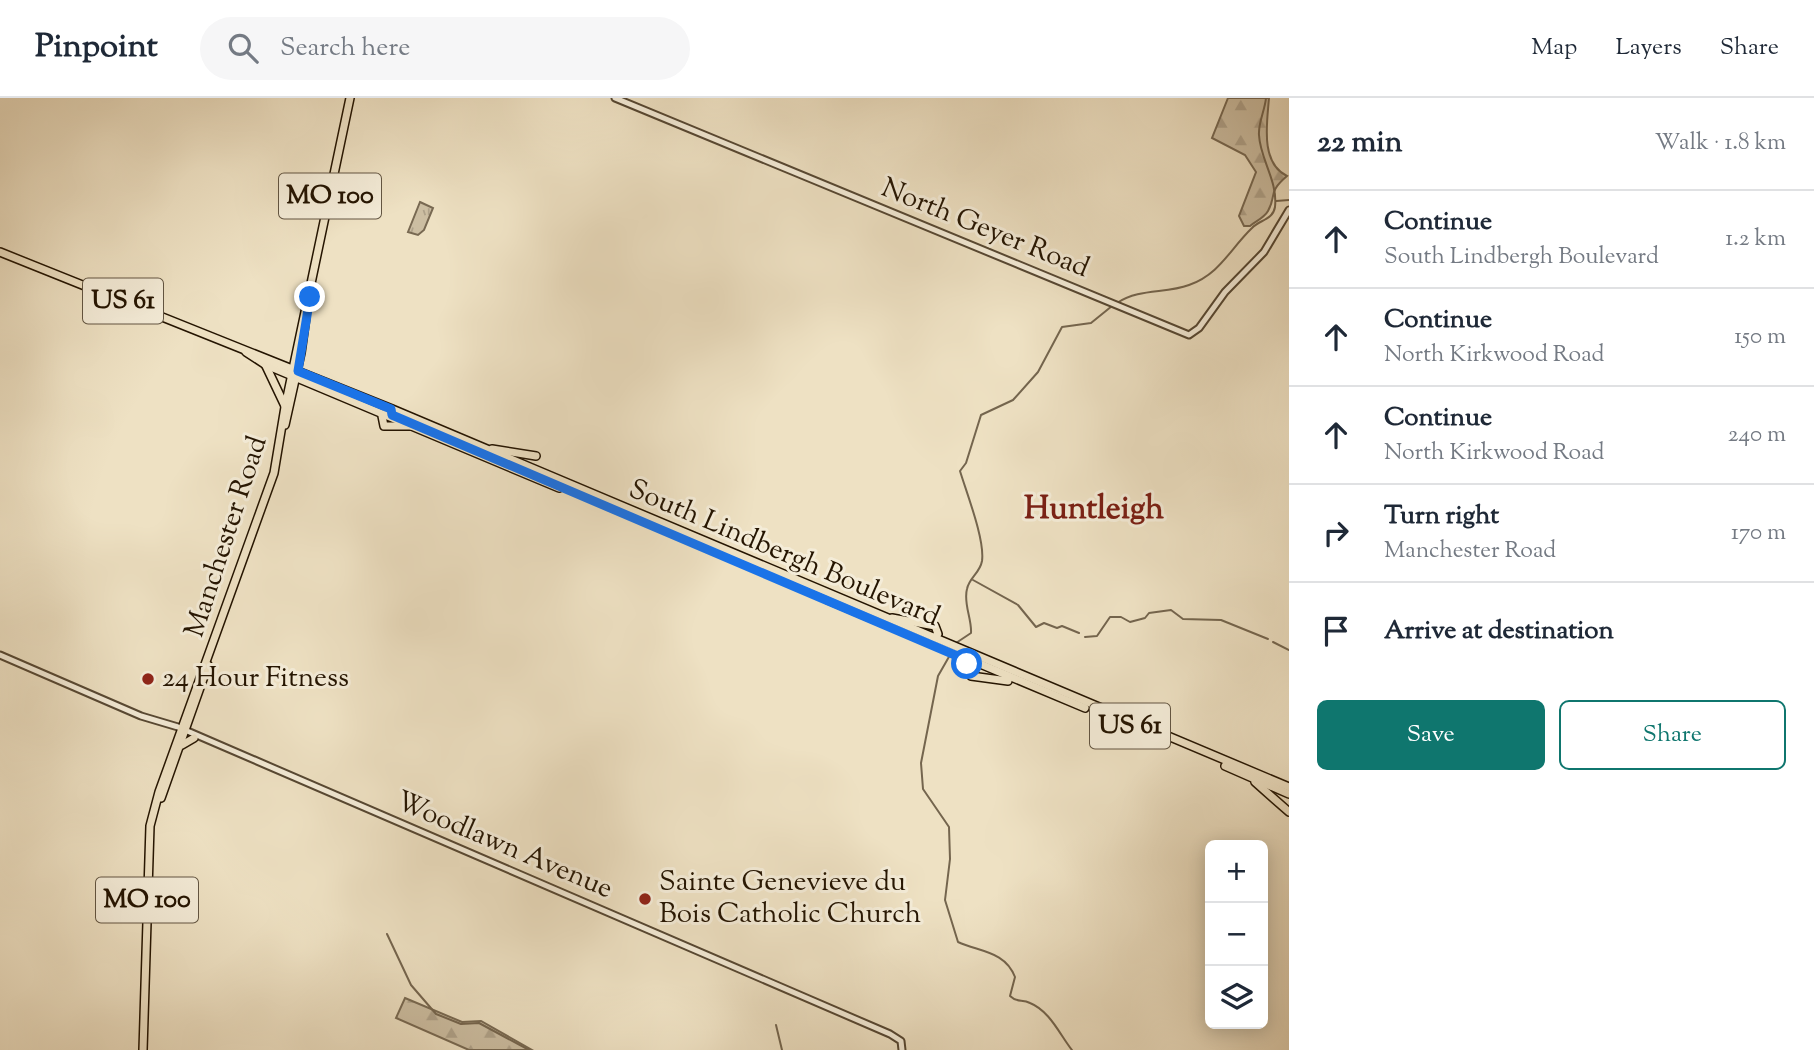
<!DOCTYPE html>
<meta charset="utf-8">
<style>
:root{--surface:#fff;--page:#f6f6f7;--text:#1f2937;--muted:#747a83;--line:#e0e1e3;--accent:#0f766e}
body{margin:0;font-family:"Sorts Mill Goudy",serif;background:var(--page);color:var(--text)}
.controls{position:absolute;right:21px;bottom:21px;display:grid;overflow:hidden;border-radius:10px;box-shadow:0 4px 18px #0003}
.controls button{width:63px;height:63px;display:grid;place-items:center;padding:0;border:0;border-bottom:2px solid var(--line);background:var(--surface);color:var(--text);font:35px sans-serif}
.stop{position:absolute;width:21px;height:21px;margin:-16px;border:5px solid #1a73e8;border-radius:50%;background:#fff}
.stop.end{background:#1a73e8;border-color:#fff;box-shadow:0 2px 7px #0008}
.list{margin:0;padding:0;list-style:none}
h2{display:flex;justify-content:space-between;align-items:center;height:91px;margin:0;padding:0 28px;font-size:30px}
h2 small{font-size:23px;font-weight:400;color:var(--muted)}
.list li{display:grid;grid-template-columns:46px 1fr auto;gap:21px;align-items:center;box-sizing:border-box;height:98px;padding:0 28px;border-top:2px solid var(--line)}
.list b{display:block;font-size:26px;white-space:nowrap}
.list p{margin:0;font-size:23px;white-space:nowrap;color:var(--muted)}
.list em{font-size:23px;font-style:normal;color:var(--muted)}
.actions{display:flex;gap:14px;padding:21px 28px}
.actions a{flex:1;padding:16px 0;border:2px solid var(--accent);border-radius:10px;text-align:center;font-size:24px;color:var(--accent)}
.actions .main{background:var(--accent);color:#fff}
.icon{flex:none;width:38px;height:38px;fill:none;stroke:currentColor;stroke-width:2;stroke-linecap:round;stroke-linejoin:round}
.map{position:relative;flex:none;width:1289px;height:952px;overflow:hidden}
header{display:flex;align-items:center;gap:42px;box-sizing:border-box;height:98px;padding:0 35px;background:var(--surface);border-bottom:2px solid var(--line)}
header strong{font-size:33px}
nav{display:flex;gap:38px;margin-inline-start:auto;font-size:24px}
.search{width:490px;height:63px;background:var(--page);display:flex;align-items:center;gap:18px;box-sizing:border-box;padding:0 24px;border-radius:38px;color:var(--muted);font-size:26px}
main{display:flex}
aside{flex:1;background:var(--surface)}
.map>svg:first-child{display:block}
.forest{fill:url(#forest-firs);stroke:#786952;stroke-width:2}
.park{fill:url(#park-tufts);stroke:#786952;stroke-width:2}
.lines{fill:none;stroke-linecap:round;stroke-linejoin:round}
.stream{stroke:#74654e;stroke-width:2}
.minor-casing{stroke:#564732;stroke-width:9}
.major-casing{stroke:#241401;stroke-width:10}
.minor{stroke:#f4ecd8;stroke-width:5}
.major{stroke:#eee1c3;stroke-width:7}
.route{stroke:#1a73e8;stroke-width:9}
.poi-dot{fill:#8f2418;stroke:#f4ecd8;stroke-width:2.5}
.labels{text-anchor:middle;dominant-baseline:central;stroke-width:6;stroke-linejoin:round;paint-order:stroke}
.shield{fill:#f4ecd8;stroke:#625542;stroke-width:2}
.shield-label{font-size:26px;font-weight:bold;fill:#241401}
.street-label{font-size:28px;fill:#241401;stroke:#f4ecd8}
.poi-label{font-size:28px;fill:#241401;stroke:#f4ecd8;text-anchor:start}
.quarter-label{font-size:32px;font-weight:bold;fill:#7a1f14;stroke:#f4ecd8}
</style>
<header>
<strong>Pinpoint</strong>
<div class="search"><svg class="icon" aria-label="search" viewBox="0 0 24 24"><circle cx="10" cy="10" r="6"/><path d="M15 15l6 6"/></svg>Search here</div>
<nav><a>Map</a><a>Layers</a><a>Share</a></nav>
</header>
<main>
<div class="map">
<svg width="1289" height="952" viewBox="0 0 1289 952">
<defs>
<pattern id="forest-firs" width="22" height="20" patternUnits="userSpaceOnUse" patternTransform="scale(1.75)"><rect width="22" height="20" fill="#ccbea2"/><path d="M5 1l3.5 6h-7zM16 11l3.5 6h-7z" fill="#afa28a"/></pattern>
<pattern id="park-tufts" width="24" height="20" patternUnits="userSpaceOnUse" patternTransform="scale(1.75)"><rect width="24" height="20" fill="#ccbea2"/><path d="M3 7l-1-3M5 7V3M7 7l1-3M15 17l-1-3M17 17v-4M19 17l1-3" fill="none" stroke="#afa28a"/></pattern>
</defs>
<rect width="100%" height="100%" fill="#eee1c3"/>
<filter id="stains"><feTurbulence type="fractalNoise" baseFrequency=".00286" numOctaves="4"/><feColorMatrix values="0 0 0 0 .2 0 0 0 0 .09 0 0 0 0 .02 0 0 0 .5 -.17"/></filter>
<radialGradient id="worn" r=".72"><stop offset=".6" stop-color="#630" stop-opacity="0"/><stop offset="1" stop-color="#630" stop-opacity=".3"/></radialGradient>
<g class="forest">
<path d="M1228,0H1269C1267,25 1260,65 1287,78C1267,95 1277,97 1268,113C1264,120 1256,123 1250,128H1244L1239,118L1256,74L1245,57L1212,40Z"/>
<polygon points="405,900 462,924 481,923 532,952 469,952 396,920"/>
</g>
<polygon class="park" points="420,104 433,110 424,132 418,137 408,134"/>
<g class="lines">
<g class="stream">
<polyline points="1276,103 1289,102"/>
<path d="M1117,205C1140,190 1165,196 1189,187C1220,176 1230,151 1252,130C1259,122 1273,122 1275,109C1278,83 1260,61 1259,37C1258,25 1265,12 1266,0"/>
<polyline points="973,482 1018,507 1036,529 1044,525 1057,530 1062,528 1079,535"/>
<polyline points="1085,539 1097,538 1110,519 1121,519 1130,524 1145,520 1149,515 1171,512 1183,521 1221,522 1268,541"/>
<polyline points="1273,544 1289,552"/>
<path d="M956,545L971,535C972,521 963,505 967,491C969,480 980,475 982,463C985,442 967,396 960,373L966,365L981,317L1013,302L1038,274L1062,229L1091,225L1112,208"/>
<path d="M950,557L938,578L921,665L923,691L949,729L950,761L945,802L958,844C980,854 1005,853 1015,879L1010,898C1017,905 1022,901 1030,905C1050,913 1060,937 1072,952"/>
<polyline points="387,836 411,887 436,916 461,926 479,925 529,952"/>
<polyline points="776,927 782,952"/>
</g>
<g class="minor-casing">
<g id="minor">
<polyline points="615,0 1189,237 1199,230 1225,194 1264,154 1289,112"/>
<polyline points="0,557 141,618 178,629 890,936 901,943 902,952"/>
</g>
</g>
<g class="major-casing">
<g id="major">
<polyline points="0,154 392,311 1289,689"/>
<polyline points="246,254 266,267 559,390"/>
<polyline points="266,268 285,308"/>
<polyline points="388,313 382,318 384,328 412,328"/>
<polyline points="285,327 301,255 306,219"/>
<polyline points="492,351 536,358"/>
<polyline points="828,502 1085,610"/>
<polyline points="892,520 935,528 938,536 932,542"/>
<polyline points="969,563 967,574 971,578 1008,583"/>
<polyline points="182,647 194,640"/>
<polyline points="1225,668 1289,696"/>
<polyline points="1255,684 1289,714"/>
<polyline points="161,700 208,567"/>
<polyline points="143,952 150,728 159,694 274,375 285,309 350,0"/>
</g>
</g>
<use href="#minor" class="minor"/>
<use href="#major" class="major"/>
</g>
<g class="lines">
<polyline class="route" points="310,199 298,273 391,311 392,317 969,563 967,566"/>
</g>
<g class="poi-dot">
<circle cx="148" cy="581" r="7"/>
<circle cx="645" cy="801" r="7"/>
</g>
<g class="labels">
<g class="shield">
<rect x="279" y="75.5" width="102" height="45" rx="5"/>
<rect x="83" y="180.5" width="80" height="45" rx="5"/>
<rect x="1090" y="605.5" width="80" height="45" rx="5"/>
<rect x="96" y="779.5" width="102" height="45" rx="5"/>
</g>
<g class="shield-label">
<text x="330" y="98">MO 100</text>
<text x="123" y="203">US 61</text>
<text x="1130" y="628">US 61</text>
<text x="147" y="802">MO 100</text>
</g>
<g class="street-label">
<text transform="translate(985 131) rotate(22)">North Geyer Road</text>
<text transform="translate(227 439) rotate(-72)">Manchester Road</text>
<text transform="translate(784 456) rotate(23)">South Lindbergh Boulevard</text>
<text transform="translate(504 748) rotate(23)">Woodlawn Avenue</text>
</g>
<g class="poi-label">
<text x="162" y="581">24 Hour Fitness</text>
<text x="659" y="785">Sainte Genevieve du<tspan x="659" dy="32">Bois Catholic Church</tspan></text>
</g>
<g class="quarter-label">
<text x="1094" y="412">Huntleigh</text>
</g>
</g>
<rect width="100%" height="100%" filter="url(#stains)"/>
<rect width="100%" height="100%" fill="url(#worn)"/>
</svg>
<div class="controls">
<button>+</button>
<button>−</button>
<button><svg class="icon" aria-label="layers" viewBox="0 0 24 24"><path d="M12 4l9 5-9 5-9-5zM3 14l9 5 9-5"/></svg></button>
</div>
<div class="stop" style="left:967px;top:566px"></div>
<div class="stop end" style="left:310px;top:199px"></div>
</div>
<aside>
<h2>22 min<small>Walk · 1.8 km</small></h2>
<ul class="list">
<li><svg class="icon" aria-label="ahead" viewBox="0 0 24 24"><path d="M12 20V5M6 11l6-6 6 6"/></svg><div><b>Continue</b><p>South Lindbergh Boulevard</p></div><em>1.2 km</em></li>
<li><svg class="icon" aria-label="ahead" viewBox="0 0 24 24"><path d="M12 20V5M6 11l6-6 6 6"/></svg><div><b>Continue</b><p>North Kirkwood Road</p></div><em>150 m</em></li>
<li><svg class="icon" aria-label="ahead" viewBox="0 0 24 24"><path d="M12 20V5M6 11l6-6 6 6"/></svg><div><b>Continue</b><p>North Kirkwood Road</p></div><em>240 m</em></li>
<li><svg class="icon" aria-label="right" viewBox="0 0 24 24"><path d="M7 20v-9h11M14 6l5 5-5 5"/></svg><div><b>Turn right</b><p>Manchester Road</p></div><em>170 m</em></li>
<li><svg class="icon" aria-label="arrive" viewBox="0 0 24 24"><path d="M6 21V4h12l-3 4 3 4H6"/></svg><div><b>Arrive at destination</b></div></li>
</ul>
<div class="actions"><a class="main">Save</a><a>Share</a></div>
</aside>
</main>
